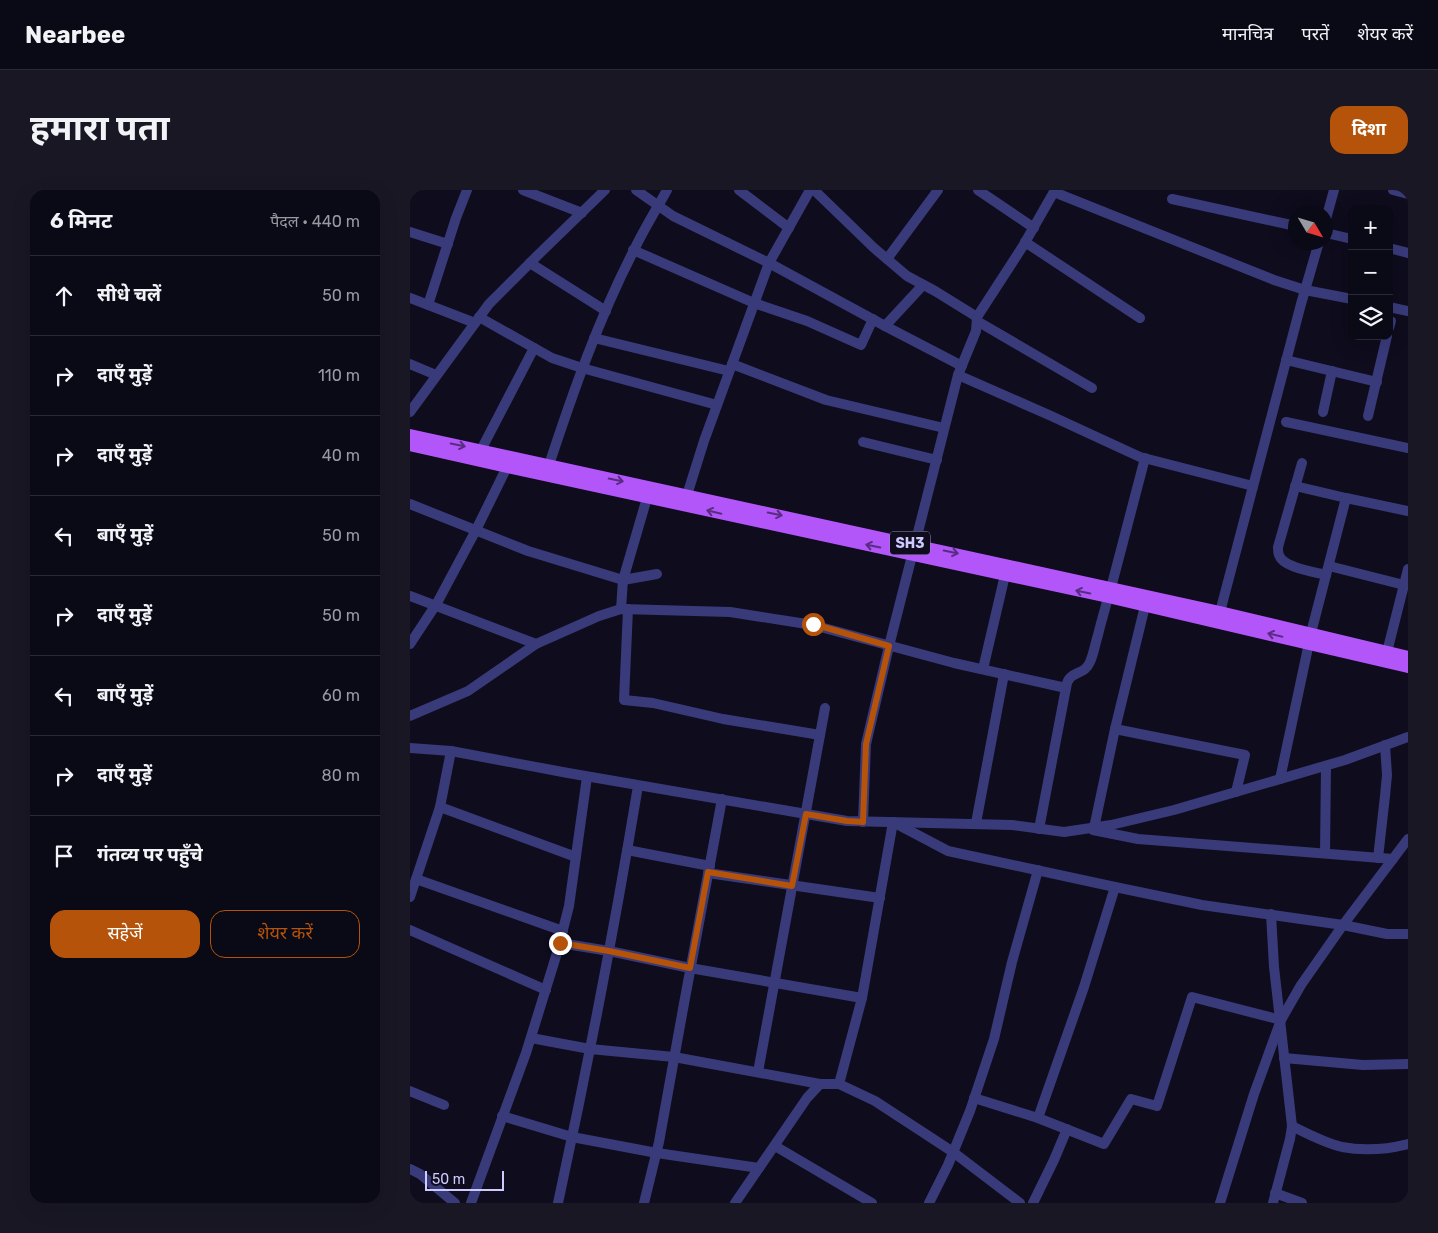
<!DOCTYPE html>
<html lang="hi">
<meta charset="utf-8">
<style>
:root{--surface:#0a0916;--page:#181723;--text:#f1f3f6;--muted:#999aa1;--line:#2a2a35;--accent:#b45309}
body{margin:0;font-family:Rubik,"Noto Sans Devanagari",sans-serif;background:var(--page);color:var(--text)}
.controls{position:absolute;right:15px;top:15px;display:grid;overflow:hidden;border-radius:10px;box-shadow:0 5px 20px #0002}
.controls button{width:45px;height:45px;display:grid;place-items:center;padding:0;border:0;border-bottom:1px solid var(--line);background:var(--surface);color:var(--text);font:25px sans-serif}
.compass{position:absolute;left:878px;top:15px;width:45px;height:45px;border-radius:50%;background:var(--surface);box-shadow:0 5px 20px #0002;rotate:128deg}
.scale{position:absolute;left:15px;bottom:12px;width:79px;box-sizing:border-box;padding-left:5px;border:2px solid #cdcafd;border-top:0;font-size:14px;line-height:18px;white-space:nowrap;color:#cdcafd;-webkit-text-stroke:4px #0e0c1d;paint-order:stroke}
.stop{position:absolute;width:15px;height:15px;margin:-11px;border:4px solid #b45309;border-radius:50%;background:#fff}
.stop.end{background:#b45309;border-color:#fff;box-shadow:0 1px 5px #0008}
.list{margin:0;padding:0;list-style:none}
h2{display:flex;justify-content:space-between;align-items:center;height:65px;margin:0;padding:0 20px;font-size:21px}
h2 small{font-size:16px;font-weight:400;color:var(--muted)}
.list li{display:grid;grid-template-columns:32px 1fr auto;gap:15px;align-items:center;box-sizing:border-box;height:80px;padding:0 20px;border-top:1px solid var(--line)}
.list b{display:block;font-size:19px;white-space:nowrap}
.list em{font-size:16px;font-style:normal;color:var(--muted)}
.actions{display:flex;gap:10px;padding:15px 20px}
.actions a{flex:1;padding:11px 0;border:1px solid var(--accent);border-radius:15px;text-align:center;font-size:18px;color:var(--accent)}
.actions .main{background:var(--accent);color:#fff}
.icon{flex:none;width:28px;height:28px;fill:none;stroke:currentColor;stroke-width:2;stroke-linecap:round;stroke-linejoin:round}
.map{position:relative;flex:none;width:998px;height:1013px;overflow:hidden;border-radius:15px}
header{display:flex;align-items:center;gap:30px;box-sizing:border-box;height:70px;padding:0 25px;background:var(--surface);border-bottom:1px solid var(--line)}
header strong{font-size:24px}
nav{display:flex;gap:28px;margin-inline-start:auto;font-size:18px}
.intro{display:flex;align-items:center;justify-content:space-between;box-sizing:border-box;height:120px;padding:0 30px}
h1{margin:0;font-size:35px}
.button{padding:12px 22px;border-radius:15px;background:var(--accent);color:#fff;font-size:18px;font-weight:700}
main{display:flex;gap:30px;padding:0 30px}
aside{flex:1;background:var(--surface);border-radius:15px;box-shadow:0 5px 20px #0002}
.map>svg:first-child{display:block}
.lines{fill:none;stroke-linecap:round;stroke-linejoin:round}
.minor{stroke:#393a7a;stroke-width:10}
.major{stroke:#b255f9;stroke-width:12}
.oneway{stroke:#582d80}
.route{stroke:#b45309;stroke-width:6}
.labels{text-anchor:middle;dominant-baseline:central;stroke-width:5;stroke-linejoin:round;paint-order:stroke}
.shield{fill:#0e0c1d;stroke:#9491ba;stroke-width:1}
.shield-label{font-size:14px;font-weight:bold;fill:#cdcafd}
</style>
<header>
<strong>Nearbee</strong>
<nav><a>मानचित्र</a><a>परतें</a><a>शेयर करें</a></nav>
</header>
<div class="intro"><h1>हमारा पता</h1><a class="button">दिशा</a></div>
<main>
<aside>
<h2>6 मिनट<small>पैदल · 440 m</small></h2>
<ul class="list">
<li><svg class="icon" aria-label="ahead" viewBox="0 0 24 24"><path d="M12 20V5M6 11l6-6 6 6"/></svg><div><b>सीधे चलें</b></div><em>50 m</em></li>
<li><svg class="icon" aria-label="right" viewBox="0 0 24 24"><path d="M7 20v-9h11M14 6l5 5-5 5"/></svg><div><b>दाएँ मुड़ें</b></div><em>110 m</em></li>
<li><svg class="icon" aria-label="right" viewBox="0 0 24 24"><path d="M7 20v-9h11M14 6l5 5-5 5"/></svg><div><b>दाएँ मुड़ें</b></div><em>40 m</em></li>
<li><svg class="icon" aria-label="left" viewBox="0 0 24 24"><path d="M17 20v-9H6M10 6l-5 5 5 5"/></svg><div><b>बाएँ मुड़ें</b></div><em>50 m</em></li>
<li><svg class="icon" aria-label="right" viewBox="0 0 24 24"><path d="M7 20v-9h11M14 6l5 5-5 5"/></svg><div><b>दाएँ मुड़ें</b></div><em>50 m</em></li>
<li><svg class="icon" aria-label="left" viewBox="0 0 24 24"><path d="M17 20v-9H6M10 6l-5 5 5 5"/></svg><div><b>बाएँ मुड़ें</b></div><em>60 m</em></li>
<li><svg class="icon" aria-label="right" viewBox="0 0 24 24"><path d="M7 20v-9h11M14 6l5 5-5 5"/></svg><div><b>दाएँ मुड़ें</b></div><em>80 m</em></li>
<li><svg class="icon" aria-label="arrive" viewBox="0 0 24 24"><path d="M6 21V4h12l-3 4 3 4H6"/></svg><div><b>गंतव्य पर पहुँचे</b></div></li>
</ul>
<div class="actions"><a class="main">सहेजें</a><a>शेयर करें</a></div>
</aside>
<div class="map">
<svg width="998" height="1013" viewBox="0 0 998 1013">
<rect width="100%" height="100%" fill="#0e0c1d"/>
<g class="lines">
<g class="minor">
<polyline points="113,0 172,23"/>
<polyline points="226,0 263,26 359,73 475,136 552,176"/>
<polyline points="329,0 379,38"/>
<polyline points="404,0 464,58 497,86 525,101 567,127"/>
<polyline points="568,0 624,38"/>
<polyline points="983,0 998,4"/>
<polyline points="644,2 864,90 895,100 942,109"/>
<polyline points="762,9 886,36"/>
<polyline points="916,29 924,0"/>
<polyline points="0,42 38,54"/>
<polyline points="916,43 942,49"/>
<polyline points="615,52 730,128"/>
<polyline points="979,58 998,63"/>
<polyline points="223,60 344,113 397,131 451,155 463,129"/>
<polyline points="477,69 528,0"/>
<polyline points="120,73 196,121"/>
<polyline points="0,108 65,133"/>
<polyline points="18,115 46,28 57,0"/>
<polyline points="979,117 998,121"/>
<polyline points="69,127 142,168 172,178 307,215"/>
<polyline points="567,131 682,198"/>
<polyline points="475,136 513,95"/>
<polyline points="979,138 981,131"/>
<polyline points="184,148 319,181"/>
<polyline points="876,170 967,192"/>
<polyline points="0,174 26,185"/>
<polyline points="322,174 416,210 534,238"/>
<polyline points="548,185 639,225 730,267 843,296"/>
<polyline points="0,222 79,114 130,63 195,0"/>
<polyline points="913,222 922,181"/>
<polyline points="958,226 977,146"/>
<polyline points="876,232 998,258"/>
<polyline points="453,252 527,270"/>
<polyline points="71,260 124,158"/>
<path d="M892,273L868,357C868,360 868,363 869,365C873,378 905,382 916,385"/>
<path d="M139,275C163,202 189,128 224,60C234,39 246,20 257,0"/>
<polyline points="885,296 936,308"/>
<polyline points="277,305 294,251 359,73 400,0"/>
<polyline points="0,314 118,361 213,390 247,384"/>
<polyline points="919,376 994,395"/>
<polyline points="701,398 735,268"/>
<polyline points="0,406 126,454"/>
<polyline points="211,419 213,390 239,301"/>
<polyline points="218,419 214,510 243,513 313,529 410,545"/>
<polyline points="810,422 891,114 909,52"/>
<polyline points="901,443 936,308 998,321"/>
<polyline points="0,454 27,413 66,340 97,277"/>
<polyline points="977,462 998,379"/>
<polyline points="573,479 595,385"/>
<path d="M656,498C658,479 674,487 680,472C684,463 685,454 688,445C691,432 695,420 698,407"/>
<polyline points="0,526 58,501 126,454 189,426 211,419 320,422 403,435 544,473 656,498 629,639"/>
<polyline points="705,539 835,565 826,602"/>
<polyline points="0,558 41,561 158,583 437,631 602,635 654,642 701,635 764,620 935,570 998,547"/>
<polyline points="870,589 899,453"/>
<polyline points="30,617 166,667"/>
<polyline points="453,632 456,554 479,456 548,185 566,141 567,127 613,56 645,0"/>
<polyline points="566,633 594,484"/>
<polyline points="684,638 705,539 735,416"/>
<polyline points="683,640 728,649 983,669"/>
<polyline points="217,660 300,676"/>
<polyline points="915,663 916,576"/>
<polyline points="968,668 975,606 977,585 975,555"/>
<polyline points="298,683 470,708"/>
<polyline points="6,689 153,741"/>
<polyline points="705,697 674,797 628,928 694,954 721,909 747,916 782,807 871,830"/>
<polyline points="0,707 30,617 41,561"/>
<polyline points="861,724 864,777 882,936 880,949 863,1013"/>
<polyline points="0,740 136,800"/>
<polyline points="150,753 199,761 280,778 452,808"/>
<polyline points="121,848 180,859 264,867 410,894"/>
<polyline points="874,868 953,875 998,874"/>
<polyline points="348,882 415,518"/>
<polyline points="0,901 34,915"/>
<polyline points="564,908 628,928"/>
<polyline points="92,926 162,947 247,963 349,978"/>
<path d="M882,936C898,944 915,953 932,957C953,961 978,959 998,954"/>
<polyline points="365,956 462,1013"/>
<polyline points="0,979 10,984 45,1013"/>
<polyline points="865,1003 892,1013"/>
<polyline points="61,1013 116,863 147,763 159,716 177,587"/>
<path d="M148,1013C178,875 205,735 228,596"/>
<polyline points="234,1013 249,952 273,819 312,609"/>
<polyline points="325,1013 397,908 410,894 429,894"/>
<polyline points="519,1013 538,975 560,921 584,849 602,772 628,680"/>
<polyline points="610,1013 543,962 465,911 429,894 452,808 483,632 538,661 705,697 792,715 933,735 977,744 998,744"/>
<polyline points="623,1013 644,970 657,939"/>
<polyline points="810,1013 844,904 871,830 891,795 933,735 998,649"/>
</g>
<g class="major">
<polyline points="0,245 810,422 998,467"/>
<polyline points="0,255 97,277 698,407 998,477"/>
</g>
</g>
<defs><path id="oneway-shaft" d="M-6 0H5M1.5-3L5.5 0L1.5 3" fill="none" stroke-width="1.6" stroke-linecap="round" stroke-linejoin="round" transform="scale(1.25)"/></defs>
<g class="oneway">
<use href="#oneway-shaft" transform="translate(48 255) rotate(12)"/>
<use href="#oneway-shaft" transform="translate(206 290) rotate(12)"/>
<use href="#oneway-shaft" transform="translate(304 322) rotate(-167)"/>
<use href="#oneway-shaft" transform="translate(365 324) rotate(12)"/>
<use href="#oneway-shaft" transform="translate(463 356) rotate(-168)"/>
<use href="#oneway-shaft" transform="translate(541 362) rotate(12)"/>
<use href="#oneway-shaft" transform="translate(673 402) rotate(-168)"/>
<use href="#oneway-shaft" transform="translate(865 445) rotate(-167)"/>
</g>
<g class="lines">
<polyline class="route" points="150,753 199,761 280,778 298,682 382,696 396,624 437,631 453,632 456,554 479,456 403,434"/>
</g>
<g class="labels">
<rect class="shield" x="480" y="341.5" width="40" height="23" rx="4"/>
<g class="shield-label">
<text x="500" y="353">SH3</text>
</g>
</g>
</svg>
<div class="controls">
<button>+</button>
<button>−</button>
<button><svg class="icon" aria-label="layers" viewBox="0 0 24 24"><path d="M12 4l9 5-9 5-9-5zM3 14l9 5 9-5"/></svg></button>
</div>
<svg class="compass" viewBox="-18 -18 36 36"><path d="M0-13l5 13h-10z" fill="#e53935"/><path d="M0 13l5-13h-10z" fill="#999aa1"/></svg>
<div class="scale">50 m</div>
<div class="stop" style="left:403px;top:434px"></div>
<div class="stop end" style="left:150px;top:753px"></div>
</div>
</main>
